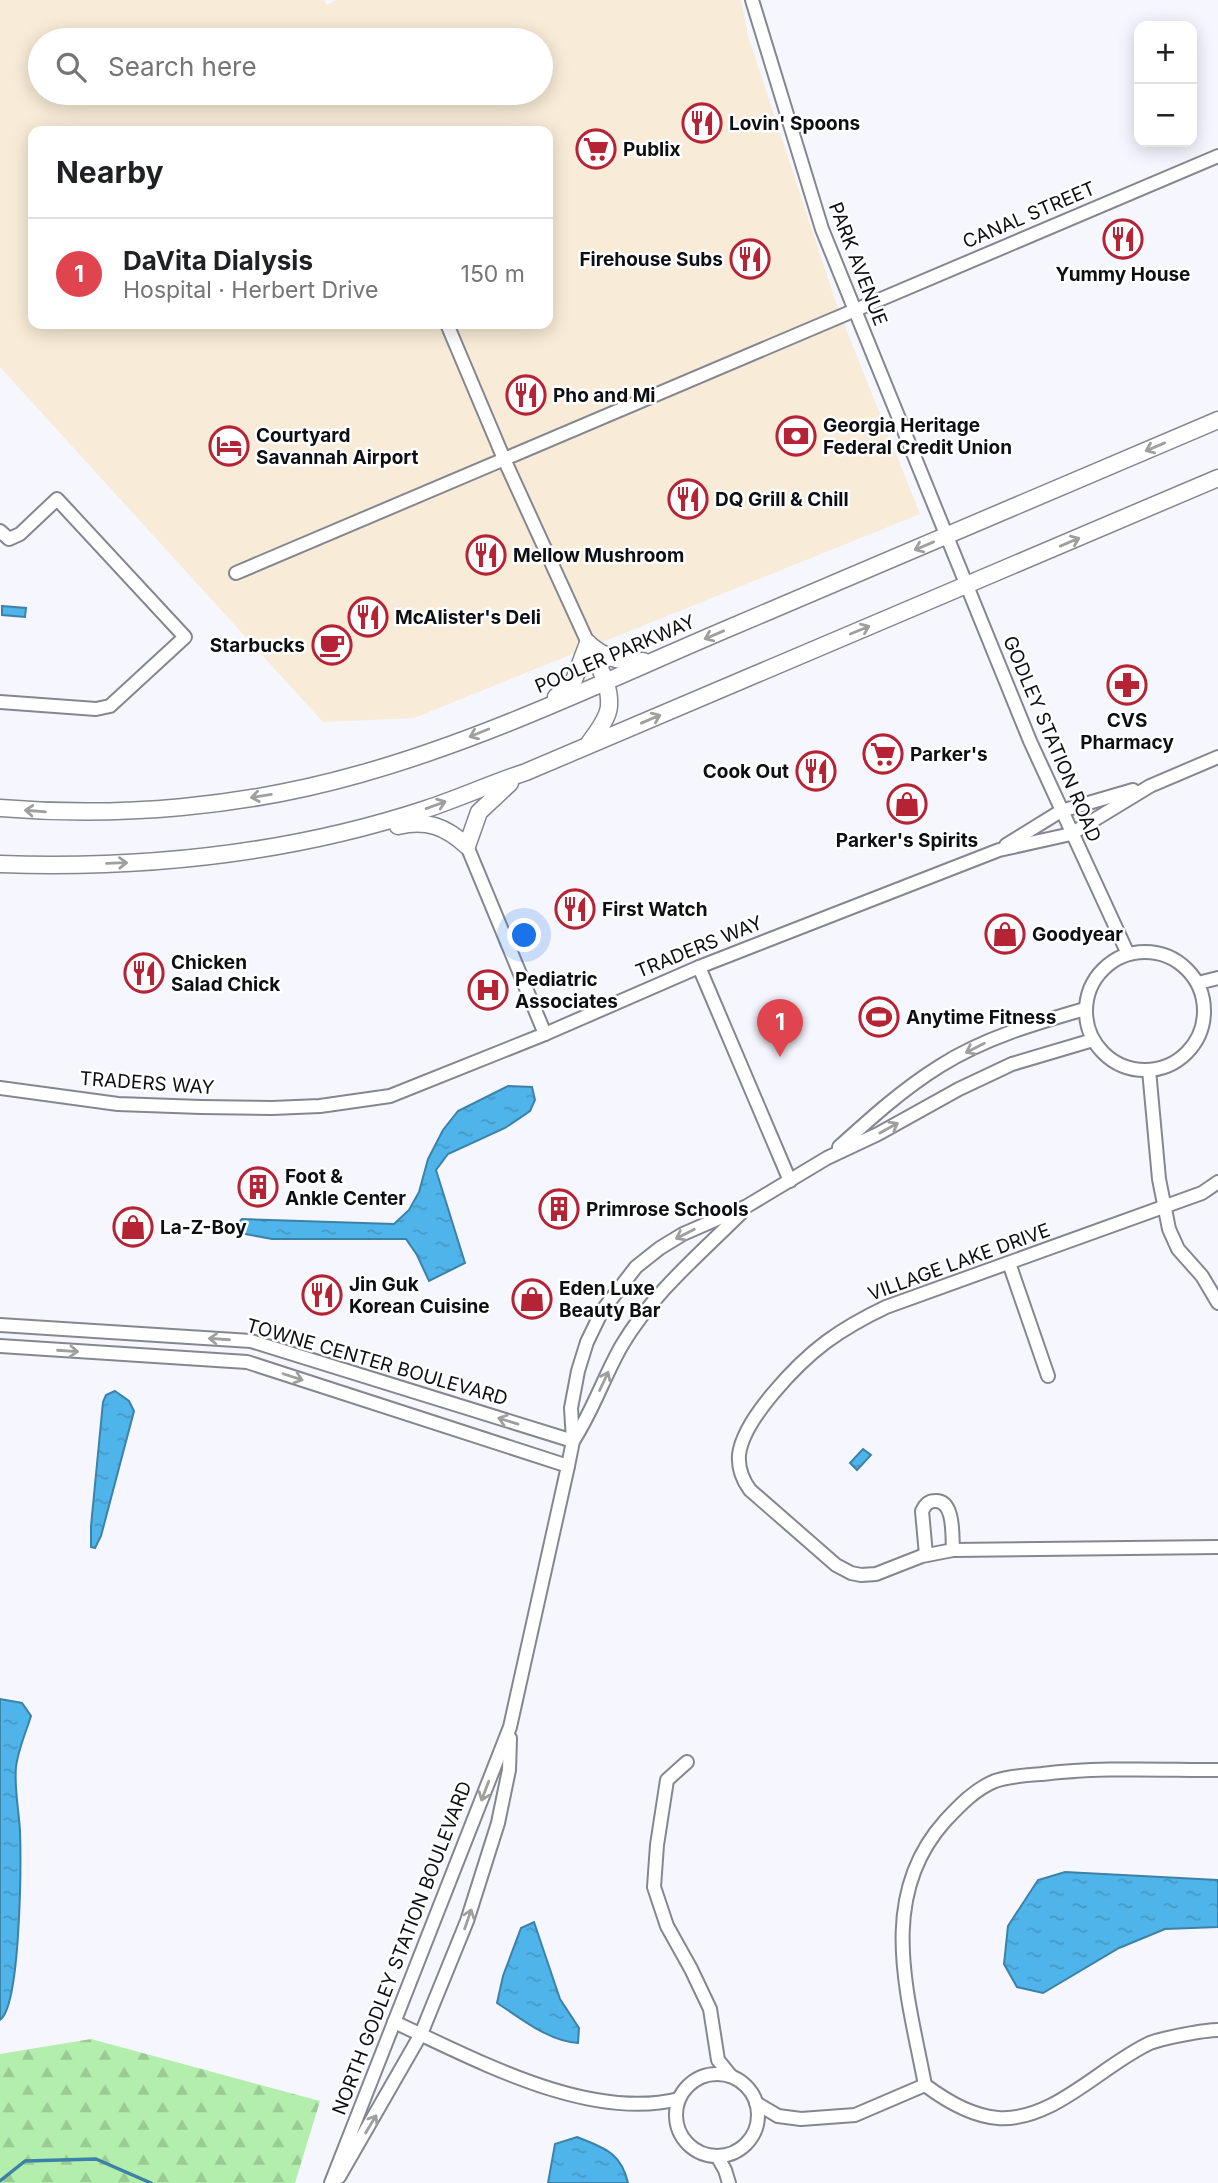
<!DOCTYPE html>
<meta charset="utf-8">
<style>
:root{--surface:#fff;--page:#f2f2f2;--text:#202124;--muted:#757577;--line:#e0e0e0;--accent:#d93025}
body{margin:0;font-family:Inter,sans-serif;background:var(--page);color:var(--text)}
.controls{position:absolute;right:21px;top:21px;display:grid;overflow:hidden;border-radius:14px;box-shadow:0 4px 18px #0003}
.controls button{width:63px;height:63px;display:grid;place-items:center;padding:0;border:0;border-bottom:2px solid var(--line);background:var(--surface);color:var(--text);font:35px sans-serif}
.you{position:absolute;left:525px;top:936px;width:24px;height:24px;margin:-18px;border:5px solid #fff;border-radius:50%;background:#1a73e8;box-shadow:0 0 0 10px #1a73e833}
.badge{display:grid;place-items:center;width:46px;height:46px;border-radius:50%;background:var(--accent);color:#fff;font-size:23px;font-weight:700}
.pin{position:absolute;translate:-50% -58px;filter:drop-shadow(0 2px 4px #0008)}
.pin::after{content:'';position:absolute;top:37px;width:24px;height:21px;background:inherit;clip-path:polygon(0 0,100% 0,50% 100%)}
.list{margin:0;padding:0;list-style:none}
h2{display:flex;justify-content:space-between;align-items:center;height:91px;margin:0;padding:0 28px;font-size:30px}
h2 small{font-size:23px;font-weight:400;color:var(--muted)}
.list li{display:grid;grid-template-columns:46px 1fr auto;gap:21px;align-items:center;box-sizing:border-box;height:112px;padding:0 28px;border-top:2px solid var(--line)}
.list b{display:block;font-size:26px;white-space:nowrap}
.list p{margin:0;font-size:23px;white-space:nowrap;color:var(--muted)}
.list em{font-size:23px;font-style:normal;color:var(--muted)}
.icon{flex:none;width:38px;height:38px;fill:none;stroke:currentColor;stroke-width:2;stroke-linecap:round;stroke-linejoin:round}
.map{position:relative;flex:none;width:1218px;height:2183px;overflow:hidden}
.search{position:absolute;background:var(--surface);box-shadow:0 4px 18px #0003;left:28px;top:28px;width:525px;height:77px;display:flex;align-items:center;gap:18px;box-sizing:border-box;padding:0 24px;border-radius:38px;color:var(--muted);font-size:26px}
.panel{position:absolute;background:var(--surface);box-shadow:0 4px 18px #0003;left:28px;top:126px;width:525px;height:203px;border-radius:14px}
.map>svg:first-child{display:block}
.commercial{fill:#f8ebd7;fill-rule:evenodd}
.forest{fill:url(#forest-firs)}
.water{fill:url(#water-ripples);stroke:#3c82a8;stroke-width:2}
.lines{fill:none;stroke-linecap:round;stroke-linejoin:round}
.stream{stroke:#3c82a8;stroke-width:3.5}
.minor-casing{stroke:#858790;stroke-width:16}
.major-casing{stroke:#858790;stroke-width:19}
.minor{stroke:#fff;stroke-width:12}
.major{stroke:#fff;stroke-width:16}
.oneway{stroke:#9f9fa0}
.labels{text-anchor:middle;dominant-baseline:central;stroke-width:5;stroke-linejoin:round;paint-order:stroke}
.poi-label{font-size:19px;font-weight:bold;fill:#0e0f12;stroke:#fff;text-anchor:start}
.street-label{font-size:19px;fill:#0e0f12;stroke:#fff}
</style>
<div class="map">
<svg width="1218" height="2183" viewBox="0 0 1218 2183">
<defs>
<pattern id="forest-firs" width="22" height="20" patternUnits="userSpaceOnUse" patternTransform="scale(1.75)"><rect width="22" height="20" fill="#b3eeac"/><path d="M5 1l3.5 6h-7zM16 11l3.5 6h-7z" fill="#99cb93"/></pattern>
<pattern id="water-ripples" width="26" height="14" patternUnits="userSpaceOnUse" patternTransform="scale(1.75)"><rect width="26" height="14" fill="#4fb4e9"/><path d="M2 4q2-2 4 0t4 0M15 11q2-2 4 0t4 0" fill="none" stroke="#449ac7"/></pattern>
</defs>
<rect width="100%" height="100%" fill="#f5f6fe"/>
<path class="commercial" d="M0,0H324L326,5L337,0H741L748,36L838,309L920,514L414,718L323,722L0,367ZM40,40H541V93H40ZM33,131H548V324H33Z"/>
<polygon class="forest" points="91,2039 320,2101 295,2183 0,2183 0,2054"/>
<g class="water">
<polygon points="2,606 26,608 25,617 2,615"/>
<polygon points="508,1086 532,1087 535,1100 530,1111 505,1128 448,1154 436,1170 465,1263 429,1281 417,1255 406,1239 272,1239 240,1233 235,1226 242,1219 394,1224 409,1210 419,1192 428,1159 443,1130 458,1111"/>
<polygon points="115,1391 129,1401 134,1411 101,1536 95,1548 91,1547 91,1526 103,1402 106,1395"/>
<polygon points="863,1449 871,1455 857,1470 850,1463"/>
<path d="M0,1699L22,1703L31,1716C26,1732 18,1750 16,1767C14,1788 19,1811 20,1831C21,1861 21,2005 0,2020Z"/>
<polygon points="1065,1872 1218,1880 1218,1927 1165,1929 1119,1948 1043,1993 1017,1987 1004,1964 1008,1926 1038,1880"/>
<path d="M534,1922L560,1999L579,2028L578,2043C548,2041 522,2019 497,2003L503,1976L521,1928Z"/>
<path d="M577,2137C604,2148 621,2152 628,2183H548L555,2144Z"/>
</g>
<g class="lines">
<polyline class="stream" points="0,2181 25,2161 96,2159 151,2183"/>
<g class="minor-casing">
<g id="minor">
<polyline points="752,0 822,229 1030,741 1128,954"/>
<polyline points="447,324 504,459 588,643"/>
<polyline points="0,531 9,539 20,534 57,499 185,637 110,706 96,709 0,702"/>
<polyline points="236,573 1218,156"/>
<polyline points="1006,845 1061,811 1133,790"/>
<polyline points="467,846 545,1034"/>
<circle cx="1145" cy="1011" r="59"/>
<polyline points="699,967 790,1181"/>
<polyline points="1198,983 1218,978"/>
<polyline points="1149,1070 1159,1179 1169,1229 1178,1249 1202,1276 1218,1303"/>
<polyline points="0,1088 118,1104 201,1107 272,1108 320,1106 390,1096 545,1034 699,967 999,850 1071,834 1150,786 1218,757"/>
<path d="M839,1147C871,1118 903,1089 940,1066C984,1038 1036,1023 1085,1009"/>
<path d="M1218,1182L1202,1193L886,1307C865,1317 845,1328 826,1342C798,1363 743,1419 739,1455C738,1468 742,1479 750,1490L836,1565L851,1573L861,1575L876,1574L922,1556L953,1550L1218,1547"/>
<polyline points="1009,1263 1048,1376"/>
<polyline points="0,1325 251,1341 573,1441"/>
<polyline points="0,1346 247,1362 568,1466"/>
<path d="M573,1441C593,1411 604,1376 622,1345C653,1293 699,1255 741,1213"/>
<path d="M926,1555L922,1511C925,1505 928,1501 935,1501C955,1500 952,1536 953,1550"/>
<polyline points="687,1762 667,1780 657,1845 654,1887 667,1926 691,1969 710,2009 718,2060 731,2076"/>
<path d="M1218,1770C1160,1770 1100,1767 1042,1774C1027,1775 1009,1776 995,1781C975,1789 959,1806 945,1821C876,1898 908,1995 925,2085C945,2100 972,2116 998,2118C1053,2122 1102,2065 1150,2043C1163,2038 1204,2030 1218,2030"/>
<path d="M394,2022C475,2059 588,2122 679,2099"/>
<circle cx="717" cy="2115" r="41"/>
<polyline points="756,2103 778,2116 801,2119 855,2115 925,2085"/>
<polyline points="717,2156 725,2170 729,2183"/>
<polyline points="339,2177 421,2034 467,1921 498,1823 509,1770 510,1738"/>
<polyline points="331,2183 510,1727 568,1466 573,1441 571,1408 578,1371 587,1342 602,1311 636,1267 660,1248 683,1234 747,1206 827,1158 878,1134 959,1089 1012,1064 1093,1040"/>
</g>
</g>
<g class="major-casing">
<g id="major">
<path d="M588,643C596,662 611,684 609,706C608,720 595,734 588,745"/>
<path d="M590,645C605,658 622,663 643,661"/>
<polyline points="556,697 574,680 588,643"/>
<path d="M0,808C120,818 244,807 360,774C489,738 611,678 734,626C896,558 1057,489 1218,420"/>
<path d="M398,826C427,819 446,827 467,846L479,812L510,783"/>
<path d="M0,864C143,869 289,854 426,809C460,798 492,783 526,772L1218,478"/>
</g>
</g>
<use href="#minor" class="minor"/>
<use href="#major" class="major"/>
</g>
<defs><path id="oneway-shaft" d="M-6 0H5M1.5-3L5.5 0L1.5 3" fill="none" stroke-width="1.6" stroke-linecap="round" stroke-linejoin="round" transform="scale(1.75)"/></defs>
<g class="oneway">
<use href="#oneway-shaft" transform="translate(1155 447) rotate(157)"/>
<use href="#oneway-shaft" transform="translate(1070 542) rotate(-23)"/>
<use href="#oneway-shaft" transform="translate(924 546) rotate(157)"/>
<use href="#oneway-shaft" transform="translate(860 630) rotate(-22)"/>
<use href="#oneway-shaft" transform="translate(714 635) rotate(157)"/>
<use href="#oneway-shaft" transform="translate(651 719) rotate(-23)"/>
<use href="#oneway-shaft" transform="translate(479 733) rotate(158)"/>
<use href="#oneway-shaft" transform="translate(261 796) rotate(171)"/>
<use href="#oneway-shaft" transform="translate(436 805) rotate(-20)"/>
<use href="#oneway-shaft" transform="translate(35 811) rotate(-175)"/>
<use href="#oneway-shaft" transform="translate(117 863) rotate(-2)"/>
<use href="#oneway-shaft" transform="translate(975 1048) rotate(153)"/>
<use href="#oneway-shaft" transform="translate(889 1128) rotate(-29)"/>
<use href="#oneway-shaft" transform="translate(685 1234) rotate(153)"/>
<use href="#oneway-shaft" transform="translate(219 1339) rotate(-176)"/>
<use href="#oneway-shaft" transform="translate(68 1351) rotate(4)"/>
<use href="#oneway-shaft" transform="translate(293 1377) rotate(18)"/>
<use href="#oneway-shaft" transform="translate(604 1381) rotate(-65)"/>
<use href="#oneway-shaft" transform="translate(508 1421) rotate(-163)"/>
<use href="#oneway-shaft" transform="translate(485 1791) rotate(111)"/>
<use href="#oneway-shaft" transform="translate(468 1919) rotate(-71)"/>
<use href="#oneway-shaft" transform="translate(371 2124) rotate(-59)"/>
</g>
<defs>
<g id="restaurant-ring" transform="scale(2.0125)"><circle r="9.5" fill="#fff" stroke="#b52334" stroke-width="1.5"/><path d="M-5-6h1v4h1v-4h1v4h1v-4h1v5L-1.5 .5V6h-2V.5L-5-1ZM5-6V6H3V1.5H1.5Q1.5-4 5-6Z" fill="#b52334"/></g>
<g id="supermarket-ring" transform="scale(2.0125)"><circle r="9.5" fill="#fff" stroke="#b52334" stroke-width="1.5"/><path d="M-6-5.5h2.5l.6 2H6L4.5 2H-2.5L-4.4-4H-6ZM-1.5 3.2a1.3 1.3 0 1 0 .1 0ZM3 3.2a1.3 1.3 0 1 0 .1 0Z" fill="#b52334"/></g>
<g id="bank-ring" transform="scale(2.0125)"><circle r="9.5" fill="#fff" stroke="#b52334" stroke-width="1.5"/><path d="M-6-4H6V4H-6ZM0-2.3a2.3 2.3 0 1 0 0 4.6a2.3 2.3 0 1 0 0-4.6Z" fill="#b52334"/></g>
<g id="hotel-ring" transform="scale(2.0125)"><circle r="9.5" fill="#fff" stroke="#b52334" stroke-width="1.5"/><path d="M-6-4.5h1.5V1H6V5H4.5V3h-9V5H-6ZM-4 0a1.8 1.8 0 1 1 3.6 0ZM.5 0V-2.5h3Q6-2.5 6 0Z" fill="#b52334"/></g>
<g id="cafe-ring" transform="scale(2.0125)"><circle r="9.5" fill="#fff" stroke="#b52334" stroke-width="1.5"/><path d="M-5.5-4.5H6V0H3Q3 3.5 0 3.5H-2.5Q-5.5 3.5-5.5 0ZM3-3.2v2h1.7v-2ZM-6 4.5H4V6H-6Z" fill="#b52334"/></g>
<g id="pharmacy-ring" transform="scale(2.0125)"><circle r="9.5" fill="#fff" stroke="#b52334" stroke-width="1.5"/><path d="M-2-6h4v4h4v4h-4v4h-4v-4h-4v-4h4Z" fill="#b52334"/></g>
<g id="shop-ring" transform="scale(2.0125)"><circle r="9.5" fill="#fff" stroke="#b52334" stroke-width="1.5"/><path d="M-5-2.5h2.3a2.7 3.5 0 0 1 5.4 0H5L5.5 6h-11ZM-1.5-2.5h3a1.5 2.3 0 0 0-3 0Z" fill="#b52334"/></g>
<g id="hospital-ring" transform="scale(2.0125)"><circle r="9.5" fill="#fff" stroke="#b52334" stroke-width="1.5"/><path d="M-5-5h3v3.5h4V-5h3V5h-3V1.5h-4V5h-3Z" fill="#b52334"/></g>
<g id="stadium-ring" transform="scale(2.0125)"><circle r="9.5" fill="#fff" stroke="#b52334" stroke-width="1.5"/><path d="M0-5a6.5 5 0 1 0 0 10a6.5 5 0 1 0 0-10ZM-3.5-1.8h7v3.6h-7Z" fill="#b52334"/></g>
<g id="building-ring" transform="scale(2.0125)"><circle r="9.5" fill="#fff" stroke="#b52334" stroke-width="1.5"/><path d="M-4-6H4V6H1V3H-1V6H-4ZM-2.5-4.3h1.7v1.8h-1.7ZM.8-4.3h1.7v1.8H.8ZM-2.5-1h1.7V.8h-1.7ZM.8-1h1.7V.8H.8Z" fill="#b52334"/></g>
</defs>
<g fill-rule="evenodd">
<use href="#restaurant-ring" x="702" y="123"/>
<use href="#supermarket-ring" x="596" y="149"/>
<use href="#restaurant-ring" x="1123" y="239"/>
<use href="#restaurant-ring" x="750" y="259"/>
<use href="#restaurant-ring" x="526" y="395"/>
<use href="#bank-ring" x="796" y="436"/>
<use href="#hotel-ring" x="229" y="446"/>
<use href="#restaurant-ring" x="688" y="499"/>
<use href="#restaurant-ring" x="486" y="555"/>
<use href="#restaurant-ring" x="368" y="617"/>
<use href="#cafe-ring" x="332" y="645"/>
<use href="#pharmacy-ring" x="1127" y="685"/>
<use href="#supermarket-ring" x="883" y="754"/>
<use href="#restaurant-ring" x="816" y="771"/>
<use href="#shop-ring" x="907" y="804"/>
<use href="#restaurant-ring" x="575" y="909"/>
<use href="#shop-ring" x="1005" y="934"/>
<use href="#restaurant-ring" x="144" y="973"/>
<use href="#hospital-ring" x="488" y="990"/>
<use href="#stadium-ring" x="879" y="1017"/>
<use href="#building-ring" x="258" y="1187"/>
<use href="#building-ring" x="559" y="1209"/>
<use href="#shop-ring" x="133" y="1227"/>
<use href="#restaurant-ring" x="322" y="1295"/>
<use href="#shop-ring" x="532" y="1299"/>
</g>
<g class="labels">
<g class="poi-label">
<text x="729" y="123">Lovin' Spoons</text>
<text x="623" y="149">Publix</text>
<text x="723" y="259" text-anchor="end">Firehouse Subs</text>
<text x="1123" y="274" text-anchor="middle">Yummy House</text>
<text x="553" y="395">Pho and Mi</text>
<text x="823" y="425">Georgia Heritage<tspan x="823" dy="22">Federal Credit Union</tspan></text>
<text x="256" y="435">Courtyard<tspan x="256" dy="22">Savannah Airport</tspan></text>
<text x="715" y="499">DQ Grill &amp; Chill</text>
<text x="513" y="555">Mellow Mushroom</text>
<text x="395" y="617">McAlister's Deli</text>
<text x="305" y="645" text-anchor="end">Starbucks</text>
<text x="1127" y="720" text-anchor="middle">CVS<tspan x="1127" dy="22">Pharmacy</tspan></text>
<text x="910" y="754">Parker's</text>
<text x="789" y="771" text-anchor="end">Cook Out</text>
<text x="907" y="840" text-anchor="middle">Parker's Spirits</text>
<text x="602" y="909">First Watch</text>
<text x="1032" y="934">Goodyear</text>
<text x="171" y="962">Chicken<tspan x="171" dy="22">Salad Chick</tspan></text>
<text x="515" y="979">Pediatric<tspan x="515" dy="22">Associates</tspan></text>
<text x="906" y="1017">Anytime Fitness</text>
<text x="285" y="1176">Foot &amp;<tspan x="285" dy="22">Ankle Center</tspan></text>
<text x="586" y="1209">Primrose Schools</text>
<text x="160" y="1227">La-Z-Boy</text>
<text x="349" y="1284">Jin Guk<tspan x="349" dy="22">Korean Cuisine</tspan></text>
<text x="559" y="1288">Eden Luxe<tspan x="559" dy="22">Beauty Bar</tspan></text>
</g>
<g class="street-label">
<text transform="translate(1029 215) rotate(-23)">CANAL STREET</text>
<text transform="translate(858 264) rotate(69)">PARK AVENUE</text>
<text transform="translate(615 654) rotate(-23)">POOLER PARKWAY</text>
<text transform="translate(1052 739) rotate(67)">GODLEY STATION ROAD</text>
<text transform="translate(699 947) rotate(-22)">TRADERS WAY</text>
<text transform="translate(147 1083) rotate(4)">TRADERS WAY</text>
<text transform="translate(959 1262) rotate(-20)">VILLAGE LAKE DRIVE</text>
<text transform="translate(377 1362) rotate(16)">TOWNE CENTER BOULEVARD</text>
<text transform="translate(402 1948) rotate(-69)">NORTH GODLEY STATION BOULEVARD</text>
</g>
</g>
</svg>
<div class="controls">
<button>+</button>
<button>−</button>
</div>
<div class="you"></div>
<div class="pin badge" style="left:780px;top:1057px;background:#e0444e">1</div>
<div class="search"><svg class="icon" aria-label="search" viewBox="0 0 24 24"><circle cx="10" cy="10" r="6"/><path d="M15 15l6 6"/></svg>Search here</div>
<section class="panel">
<h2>Nearby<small></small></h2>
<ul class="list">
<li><span class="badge" style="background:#e0444e">1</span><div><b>DaVita Dialysis</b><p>Hospital · Herbert Drive</p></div><em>150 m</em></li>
</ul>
</section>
</div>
